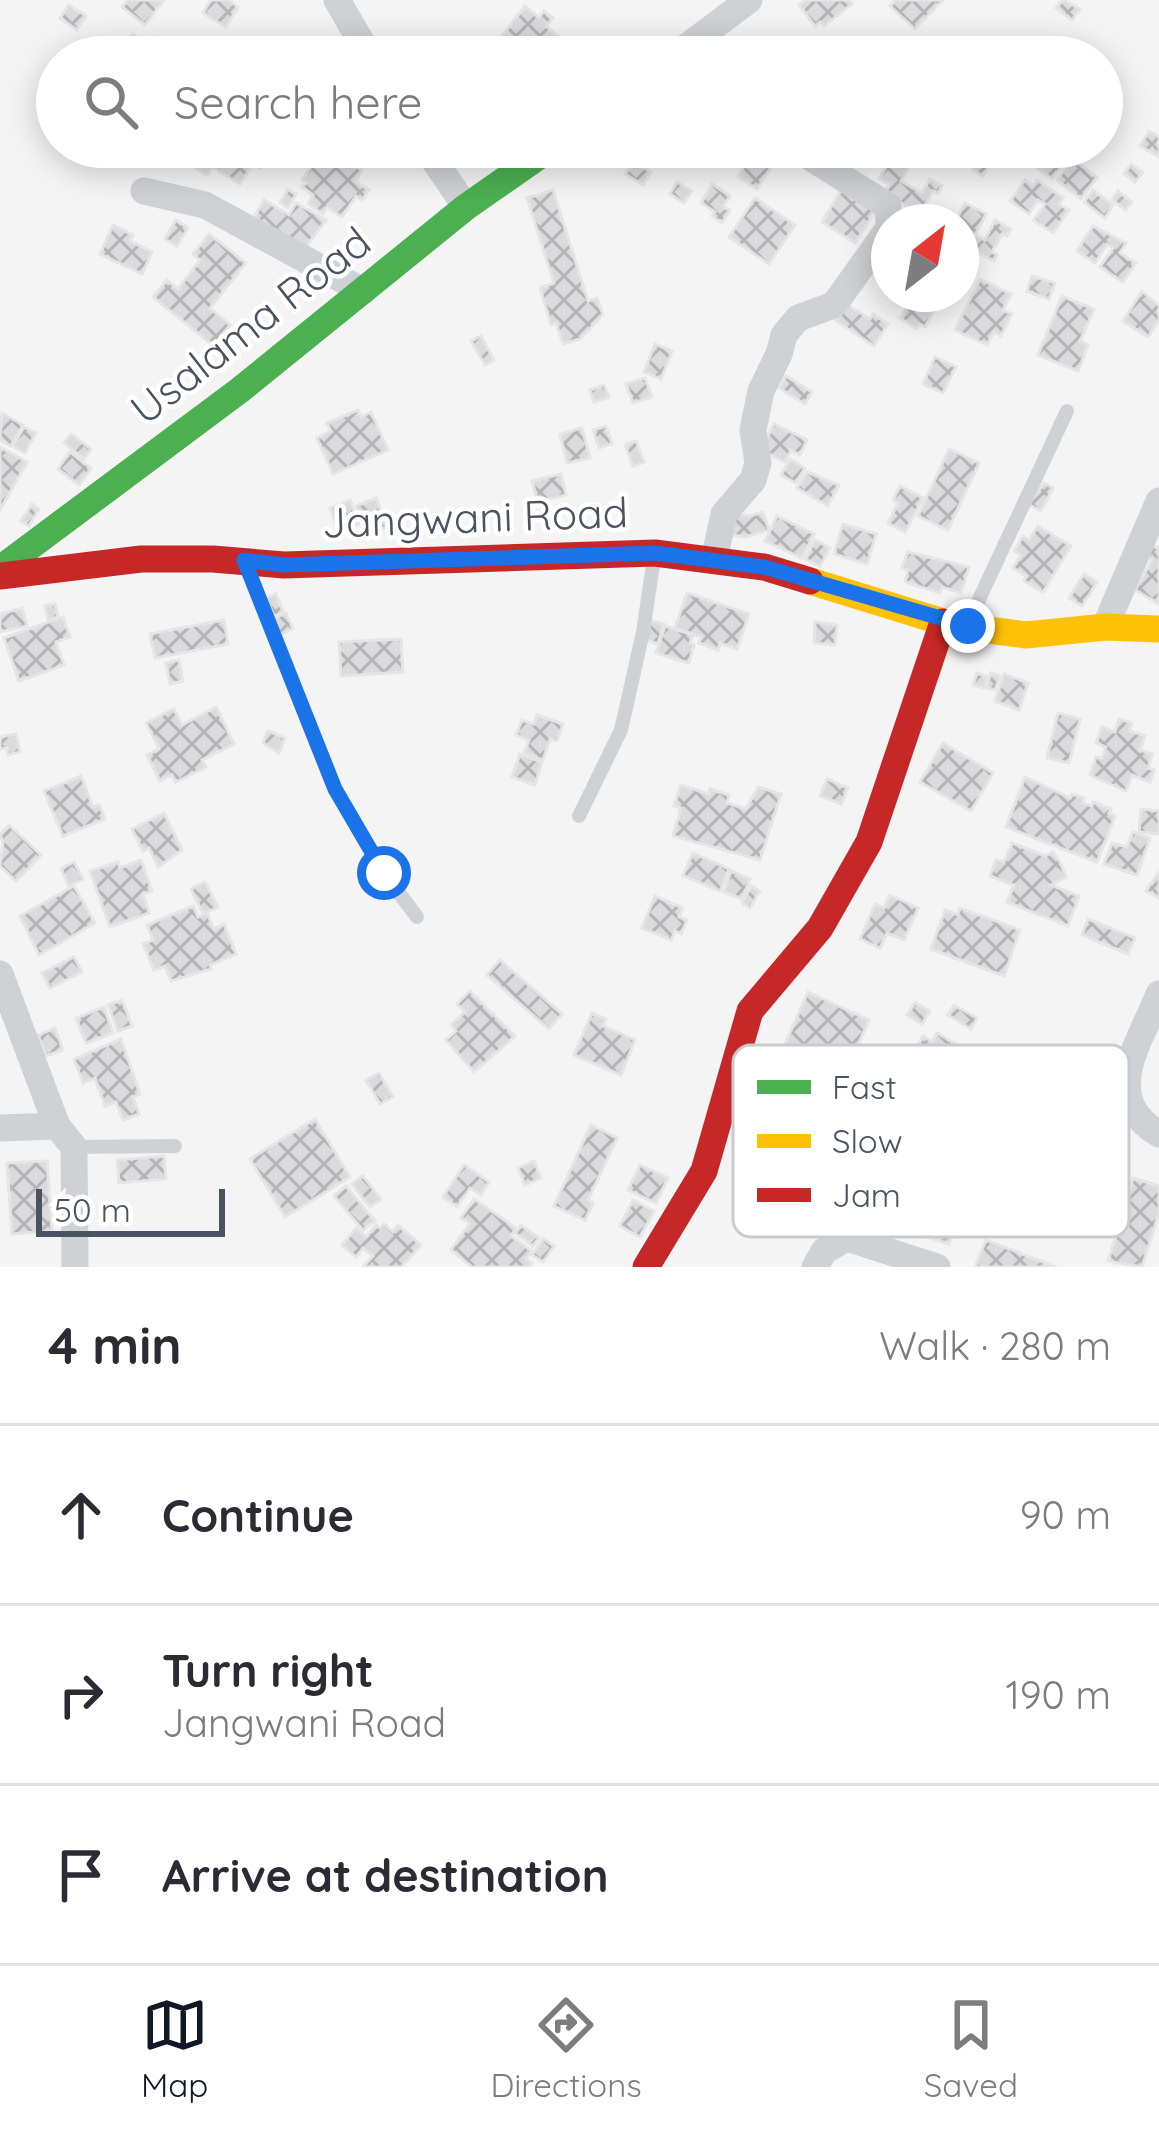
<!DOCTYPE html>
<meta charset="utf-8">
<style>
:root{--surface:#fff;--page:#f7f7f7;--text:#2b2b33;--muted:#7c7c81;--line:#e1e1e2;--accent:#111827}
body{margin:0;font-family:Quicksand,sans-serif;background:var(--page);color:var(--text)}
.compass{position:absolute;left:871px;top:204px;width:108px;height:108px;border-radius:50%;background:var(--surface);box-shadow:0 6px 30px #0003;rotate:31deg}
.scale{position:absolute;left:36px;bottom:30px;width:189px;box-sizing:border-box;padding-left:12px;border:6px solid #4a5460;border-top:0;font-size:33px;line-height:42px;white-space:nowrap;color:#4a5460;-webkit-text-stroke:9px #fff;paint-order:stroke}
.stop{position:absolute;width:36px;height:36px;margin:-27px;border:9px solid #1a73e8;border-radius:50%;background:#fff}
.stop.end{background:#1a73e8;border-color:#fff;box-shadow:0 3px 12px #0008}
.list{margin:0;padding:0;list-style:none}
h2{display:flex;justify-content:space-between;align-items:center;height:156px;margin:0;padding:0 48px;font-size:51px}
h2 small{font-size:39px;font-weight:400;color:var(--muted)}
.list li{display:grid;grid-template-columns:78px 1fr auto;gap:36px;align-items:center;box-sizing:border-box;height:180px;padding:0 48px;border-top:3px solid var(--line)}
.list b{display:block;font-size:45px;white-space:nowrap}
.list p{margin:0;font-size:39px;white-space:nowrap;color:var(--muted)}
.list em{font-size:39px;font-style:normal;color:var(--muted)}
.icon{flex:none;width:66px;height:66px;fill:none;stroke:currentColor;stroke-width:2;stroke-linecap:round;stroke-linejoin:round}
.map{position:relative;flex:none;width:1159px;height:1267px;overflow:hidden}
.search{position:absolute;background:var(--surface);box-shadow:0 6px 30px #0003;left:36px;right:36px;top:36px;height:132px;display:flex;align-items:center;gap:30px;box-sizing:border-box;padding:0 42px;border-radius:66px;color:var(--muted);font-size:45px}
.sheet{height:696px;background:var(--surface)}
nav{display:flex;justify-content:space-around;align-items:center;box-sizing:border-box;height:168px;border-top:3px solid var(--line);background:var(--surface);font-size:33px;color:var(--muted)}
nav a{display:grid;justify-items:center;gap:6px}
nav .on{color:var(--accent)}
.map>svg:first-child{display:block}
.building{fill:url(#building-cross-hatch);stroke:#e5e5e6;stroke-width:3}
.lines{fill:none;stroke-linecap:round;stroke-linejoin:round}
.lane{stroke:#cfd2d4;stroke-width:14}
.street{stroke:#cfd2d4;stroke-width:27}
.fast{stroke:#4caf50;stroke-width:27}
.slow{stroke:#ffc107;stroke-width:27}
.jam{stroke:#c62828;stroke-width:27}
.route{stroke:#1a73e8;stroke-width:15}
.labels{text-anchor:middle;dominant-baseline:central;stroke-width:9;stroke-linejoin:round;paint-order:stroke}
.street-label{font-size:42px;fill:#4a5460;stroke:#fff}
.key{fill:#fff;stroke:#c9cccf;stroke-width:3}
.key-label{font-size:33px;fill:#4a5460}
</style>
<div class="map">
<svg width="1159" height="1267" viewBox="0 0 1159 1267">
<defs>
<pattern id="building-cross-hatch" width="8" height="8" patternUnits="userSpaceOnUse" patternTransform="scale(3)"><rect width="8" height="8" fill="#dbdbdd"/><path d="M0 0l8 8M0 8l8-8" fill="none" stroke="#b4b4b7"/></pattern>
</defs>
<rect width="100%" height="100%" fill="#f4f4f4"/>
<g class="building">
<polygon points="128,0 164,0 145,25 122,7"/>
<polygon points="211,0 229,0 238,7 226,27 203,13"/>
<polygon points="805,0 849,0 852,4 824,26 820,22 815,26 799,5"/>
<polygon points="896,0 943,0 915,29 890,6"/>
<polygon points="1063,0 1080,9 1072,20 1056,8"/>
<polygon points="69,5 86,16 77,30 60,18"/>
<polygon points="525,6 539,18 544,11 553,18 546,26 569,46 560,57 503,57 494,46"/>
<polygon points="133,34 147,45 154,37 167,48 159,57 135,57 122,46"/>
<polygon points="1149,131 1159,137 1159,157 1140,146"/>
<polygon points="190,147 274,147 261,168 253,163 240,184 212,167 207,175 186,162 194,149"/>
<polygon points="731,147 767,147 779,155 757,189 738,177 743,168 724,159"/>
<polygon points="974,147 999,148 983,176 973,170 984,154"/>
<polygon points="1038,147 1062,147 1071,154 1052,179 1028,161"/>
<polygon points="894,153 911,163 901,181 922,193 930,179 942,186 938,193 933,191 925,205 930,208 925,217 884,193 889,184 879,179"/>
<polygon points="341,157 362,170 355,181 369,190 362,200 356,196 342,217 327,207 323,214 308,204 313,195 302,187 306,183 302,180 315,161 322,166 328,158 336,164"/>
<polygon points="1072,159 1097,177 1081,199 1057,180"/>
<polygon points="634,161 651,172 643,185 625,174"/>
<polygon points="1131,164 1143,172 1135,182 1124,174"/>
<polygon points="1025,180 1033,185 1037,180 1063,198 1059,204 1069,210 1053,233 1034,220 1045,204 1038,200 1029,214 1010,201"/>
<polygon points="677,182 692,191 684,203 670,194"/>
<polygon points="712,184 730,196 723,207 730,210 722,223 712,216 715,212 701,203"/>
<polygon points="288,190 296,194 288,208 280,203"/>
<polygon points="553,190 588,301 597,298 603,315 580,339 563,344 556,323 551,325 540,288 554,283 527,198"/>
<polygon points="841,190 875,211 855,243 822,222"/>
<polygon points="1093,190 1113,205 1105,218 1084,202"/>
<polygon points="1118,191 1132,202 1126,210 1112,200"/>
<polygon points="755,198 795,225 769,264 729,237"/>
<polygon points="264,200 289,215 296,203 326,220 305,248 254,217"/>
<polygon points="965,203 986,214 975,235 985,240 995,220 1011,229 1007,236 1002,234 992,252 997,255 994,261 961,244 961,222 955,222"/>
<polygon points="176,220 188,228 177,246 165,239"/>
<polygon points="113,225 133,235 130,241 152,252 142,274 100,254"/>
<polygon points="1093,226 1126,243 1120,253 1136,263 1123,282 1100,267 1113,248 1107,244 1095,263 1077,251"/>
<polygon points="209,234 246,263 210,308 230,325 214,346 153,297 167,280 178,289 200,260 193,254"/>
<polygon points="1032,276 1055,283 1049,299 1027,291"/>
<polygon points="980,279 1011,294 1003,310 1012,314 1001,336 994,332 987,345 955,330"/>
<polygon points="1142,291 1159,306 1159,320 1148,337 1123,321"/>
<polygon points="915,294 942,296 925,327 920,324 917,329 900,318"/>
<polygon points="1062,296 1094,309 1080,341 1088,345 1078,371 1038,355"/>
<polygon points="846,304 870,319 873,314 888,324 874,346 836,321"/>
<polygon points="481,336 494,360 485,365 471,341"/>
<polygon points="655,344 672,351 661,379 644,372"/>
<polygon points="935,357 956,367 943,393 923,384"/>
<polygon points="786,376 812,392 805,404 779,388"/>
<polygon points="645,378 652,397 633,403 626,384"/>
<polygon points="604,385 609,397 594,402 590,390"/>
<polygon points="358,410 361,417 371,412 388,450 333,474 317,438 331,431 327,423"/>
<polygon points="2,413 23,425 11,446 0,440"/>
<polygon points="774,424 807,440 800,455 791,450 785,462 761,450"/>
<polygon points="606,426 612,444 599,448 593,430"/>
<polygon points="24,427 36,433 25,453 13,446"/>
<polygon points="582,428 590,458 567,463 560,434"/>
<polygon points="71,434 91,449 84,459 64,443"/>
<polygon points="636,441 644,462 633,466 625,445"/>
<polygon points="0,447 27,462 0,510"/>
<polygon points="949,449 979,463 948,530 918,516"/>
<polygon points="70,452 91,468 79,485 58,469"/>
<polygon points="790,459 805,468 796,483 781,475"/>
<polygon points="807,472 839,485 828,506 797,488"/>
<polygon points="561,474 566,495 538,502 532,481"/>
<polygon points="1044,483 1053,488 1041,511 1028,504"/>
<polygon points="900,486 923,498 905,532 888,523 898,503 893,500"/>
<polygon points="376,498 387,527 368,534 356,506"/>
<polygon points="350,500 359,524 339,531 330,508"/>
<polygon points="32,504 39,509 29,526 21,521"/>
<polygon points="763,512 769,530 745,537 732,535 736,513 749,516"/>
<polygon points="777,516 814,534 802,558 765,541"/>
<polygon points="843,524 876,534 867,564 834,554"/>
<polygon points="1038,526 1071,546 1043,592 1024,581 1026,576 1013,568 1021,555 1014,551 1023,536 1029,540"/>
<polygon points="815,540 830,548 820,566 805,559"/>
<polygon points="1147,542 1159,549 1159,604 1135,590 1152,560 1141,553"/>
<polygon points="908,552 969,567 961,593 942,587 940,593 905,582 908,570 902,568"/>
<polygon points="1084,574 1097,582 1082,606 1069,598"/>
<polygon points="687,593 749,614 737,649 720,643 718,650 699,643 701,637 675,628"/>
<polygon points="276,594 283,612 274,616 266,598"/>
<polygon points="55,604 58,617 48,620 45,606"/>
<polygon points="22,608 27,626 0,632 0,614"/>
<polygon points="286,613 293,629 278,635 272,619"/>
<polygon points="63,617 70,637 56,642 64,665 19,681 4,638"/>
<polygon points="224,620 228,644 155,658 150,634"/>
<polygon points="651,621 664,624 658,644 646,640"/>
<polygon points="815,622 837,625 835,645 814,643"/>
<polygon points="665,626 693,635 690,643 694,645 689,663 656,653"/>
<polygon points="401,639 403,672 341,676 339,642"/>
<polygon points="179,660 183,681 170,684 166,663"/>
<polygon points="977,673 988,677 984,688 973,685"/>
<polygon points="991,673 1000,676 995,690 986,687"/>
<polygon points="1004,674 1028,683 1019,710 995,701"/>
<polygon points="216,707 234,744 202,760 206,767 176,782 172,775 160,781 147,755 159,749 146,723 174,709 182,725"/>
<polygon points="1058,713 1080,719 1069,763 1047,758"/>
<polygon points="537,715 563,724 557,741 550,739 543,760 524,753 529,740 516,735 522,720 534,724"/>
<polygon points="1119,719 1132,723 1130,731 1145,736 1140,750 1152,754 1148,768 1154,770 1150,782 1132,775 1126,791 1090,775 1096,757 1102,758 1106,747 1096,743 1102,727 1115,732"/>
<polygon points="268,731 285,738 279,753 263,743"/>
<polygon points="16,734 20,752 8,755 7,748 0,749 0,737"/>
<polygon points="943,743 993,773 971,811 920,782"/>
<polygon points="520,754 542,762 535,785 512,777"/>
<polygon points="81,776 93,807 99,805 105,819 63,836 44,791"/>
<polygon points="1025,777 1070,798 1072,794 1084,798 1082,803 1092,806 1093,802 1111,809 1109,813 1115,816 1097,862 1006,827"/>
<polygon points="827,779 848,788 841,804 820,796"/>
<polygon points="681,785 709,794 710,789 729,795 727,803 746,809 758,787 781,794 760,860 673,836 681,808 674,806"/>
<polygon points="1141,809 1159,811 1159,834 1139,832"/>
<polygon points="164,813 182,850 158,867 149,848 143,851 132,829"/>
<polygon points="9,825 41,855 16,881 0,866 3,842 0,834"/>
<polygon points="1133,832 1150,838 1137,875 1104,864 1112,843 1127,847"/>
<polygon points="1012,843 1045,856 1053,852 1060,862 1066,877 1051,885 1079,896 1068,926 1007,902 1014,885 990,876 996,860 1004,862"/>
<polygon points="693,853 729,869 720,891 683,876"/>
<polygon points="141,860 152,891 143,894 149,913 110,927 90,871 118,862 120,868"/>
<polygon points="74,862 83,879 69,886 61,869"/>
<polygon points="731,871 750,879 742,899 724,892"/>
<polygon points="1158,873 1159,874 1159,898 1146,891"/>
<polygon points="205,882 218,907 203,914 191,889"/>
<polygon points="74,886 95,923 39,955 20,916"/>
<polygon points="751,886 760,891 750,908 742,903"/>
<polygon points="890,895 918,908 904,940 887,933 880,948 860,939 875,904 884,908"/>
<polygon points="655,896 683,908 679,917 687,920 681,934 675,931 671,940 642,928"/>
<polygon points="193,906 198,917 207,913 214,929 224,924 236,954 210,965 211,969 171,981 165,966 154,970 143,944 153,940 147,925"/>
<polygon points="960,908 1020,930 1004,976 931,949 945,910 958,915"/>
<polygon points="1088,919 1135,938 1128,954 1082,935"/>
<polygon points="74,957 82,972 50,988 42,973"/>
<polygon points="500,960 562,1014 549,1029 487,975"/>
<polygon points="470,991 515,1036 474,1072 446,1040 456,1031 451,1025 465,1012 457,1004"/>
<polygon points="808,992 869,1020 843,1079 782,1051"/>
<polygon points="122,1000 132,1026 118,1031 108,1005"/>
<polygon points="915,1003 930,1011 922,1024 907,1015"/>
<polygon points="954,1005 977,1018 971,1029 948,1015"/>
<polygon points="104,1007 113,1033 86,1043 76,1018"/>
<polygon points="592,1013 606,1019 603,1026 635,1040 621,1075 574,1055"/>
<polygon points="55,1028 63,1050 46,1056 38,1035"/>
<polygon points="937,1033 956,1044 935,1078 917,1067 924,1056 915,1050 923,1036 932,1042"/>
<polygon points="121,1039 140,1094 133,1097 139,1114 123,1120 116,1102 105,1106 95,1078 83,1083 74,1059"/>
<polygon points="379,1073 393,1097 380,1104 366,1080"/>
<polygon points="315,1119 350,1177 285,1217 250,1159"/>
<polygon points="591,1125 617,1138 588,1200 593,1203 585,1220 554,1206"/>
<polygon points="164,1156 166,1179 119,1183 117,1160"/>
<polygon points="47,1161 52,1231 12,1234 7,1163"/>
<polygon points="534,1161 541,1178 525,1185 518,1168"/>
<polygon points="464,1165 489,1182 481,1195 470,1188 457,1207 443,1197"/>
<polygon points="640,1165 668,1178 656,1203 628,1190"/>
<polygon points="922,1173 953,1183 970,1193 949,1244 898,1228"/>
<polygon points="363,1176 381,1199 370,1207 352,1184"/>
<polygon points="1133,1178 1159,1186 1159,1213 1142,1267 1108,1261"/>
<polygon points="346,1186 375,1221 363,1230 334,1196"/>
<polygon points="474,1199 516,1228 511,1236 532,1251 526,1259 532,1263 529,1267 472,1267 451,1250 470,1223 461,1218"/>
<polygon points="633,1200 654,1211 640,1237 620,1226"/>
<polygon points="384,1224 393,1232 398,1225 421,1245 401,1267 363,1267 373,1256 363,1248 356,1257 342,1245 356,1228 366,1237 376,1225 380,1228"/>
<polygon points="521,1225 539,1238 533,1246 515,1233"/>
<polygon points="543,1239 554,1246 543,1262 532,1255"/>
<polygon points="986,1240 1056,1267 975,1267"/>
</g>
<g class="lines">
<g class="lane">
<polyline points="246,564 335,789 384,873 417,917"/>
<polyline points="969,621 1067,411"/>
<polyline points="579,816 621,730 643,632 654,558"/>
<polyline points="74,1147 175,1146"/>
</g>
<g class="street">
<polyline points="337,0 370,57"/>
<polyline points="673,57 749,0"/>
<polyline points="425,147 466,207"/>
<polyline points="794,147 888,206 889,223"/>
<polyline points="144,191 205,205 363,291"/>
<polyline points="714,560 724,514 753,480 758,463 753,430 761,391 779,354 784,335 798,318 834,305 889,228"/>
<polyline points="1105,627 1159,501"/>
<polyline points="0,974 57,1126 74,1147 75,1267"/>
<path d="M1159,994C1139,1044 1099,1098 1159,1134"/>
<polyline points="0,1128 57,1126"/>
<polyline points="815,1267 824,1251 847,1238 937,1267"/>
</g>
<polyline class="fast" points="0,569 240,390 466,207 552,147"/>
<polyline class="slow" points="810,581 943,622 996,631 1026,635 1105,627 1159,629"/>
<g class="jam">
<polyline points="0,576 141,559 213,559 284,565 655,553 764,567 810,581"/>
<polyline points="646,1267 704,1171 750,1011 820,928 869,842 943,622"/>
</g>
</g>
<g class="lines">
<polyline class="route" points="384,873 335,789 244,560 284,565 655,553 764,567 968,626"/>
</g>
<g class="labels">
<g class="street-label">
<text transform="translate(250 325) rotate(-38)">Usalama Road</text>
<text transform="translate(475 517) rotate(-2)">Jangwani Road</text>
</g>
</g>
<rect x="733" y="1045" width="396" height="192" rx="18" class="key"/>
<rect x="757" y="1080" width="54" height="14" fill="#4caf50"/>
<rect x="757" y="1134" width="54" height="14" fill="#ffc107"/>
<rect x="757" y="1188" width="54" height="14" fill="#c62828"/>
<g class="key-label">
<text x="832" y="1099">Fast</text>
<text x="832" y="1153">Slow</text>
<text x="832" y="1207">Jam</text>
</g>
</svg>
<svg class="compass" viewBox="-18 -18 36 36"><path d="M0-13l5 13h-10z" fill="#e53935"/><path d="M0 13l5-13h-10z" fill="#7c7c81"/></svg>
<div class="scale">50 m</div>
<div class="stop" style="left:384px;top:873px"></div>
<div class="stop end" style="left:968px;top:626px"></div>
<div class="search"><svg class="icon" aria-label="search" viewBox="0 0 24 24"><circle cx="10" cy="10" r="6"/><path d="M15 15l6 6"/></svg>Search here</div>
</div>
<section class="sheet">
<h2>4 min<small>Walk · 280 m</small></h2>
<ul class="list">
<li><svg class="icon" aria-label="ahead" viewBox="0 0 24 24"><path d="M12 20V5M6 11l6-6 6 6"/></svg><div><b>Continue</b></div><em>90 m</em></li>
<li><svg class="icon" aria-label="right" viewBox="0 0 24 24"><path d="M7 20v-9h11M14 6l5 5-5 5"/></svg><div><b>Turn right</b><p>Jangwani Road</p></div><em>190 m</em></li>
<li><svg class="icon" aria-label="arrive" viewBox="0 0 24 24"><path d="M6 21V4h12l-3 4 3 4H6"/></svg><div><b>Arrive at destination</b></div></li>
</ul>
</section>
<nav>
<a class="on"><svg class="icon" aria-label="map" viewBox="0 0 24 24"><path d="M3 6l6-2 6 2 6-2v14l-6 2-6-2-6 2zM9 4v14M15 6v14"/></svg>Map</a>
<a><svg class="icon" aria-label="directions" viewBox="0 0 24 24"><path d="M12 3l9 9-9 9-9-9zM9 14v-3h6M13 9l2 2-2 2"/></svg>Directions</a>
<a><svg class="icon" aria-label="saved" viewBox="0 0 24 24"><path d="M7 4h10v16l-5-4-5 4z"/></svg>Saved</a>
</nav>
